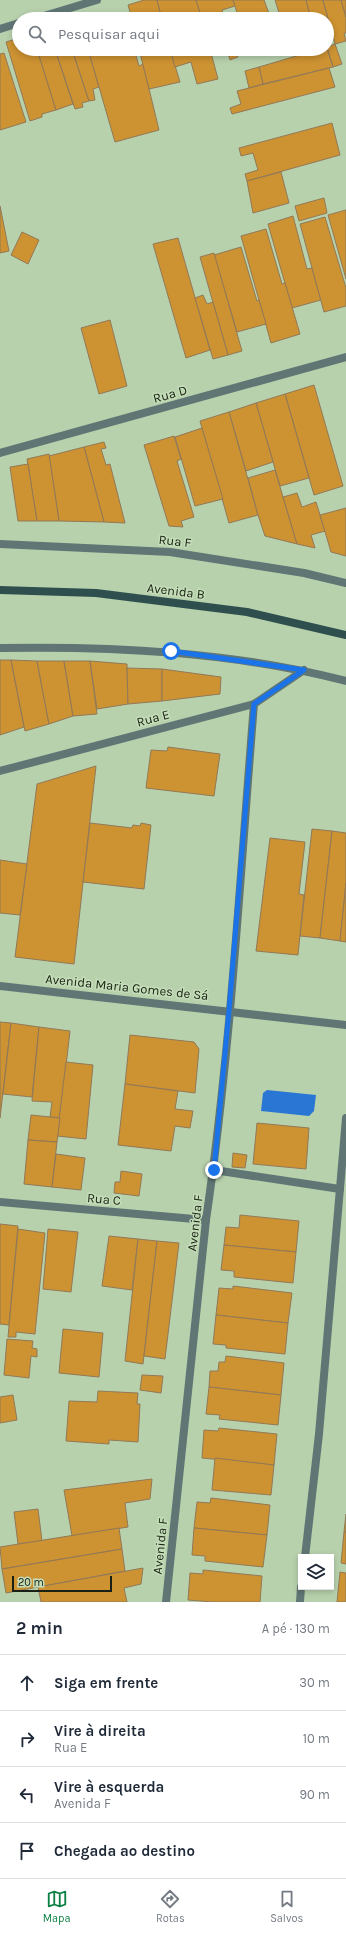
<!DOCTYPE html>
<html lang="pt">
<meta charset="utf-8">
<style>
:root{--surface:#fff;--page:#f2f2f3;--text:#1f2937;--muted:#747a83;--line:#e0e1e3;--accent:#0b8043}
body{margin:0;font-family:Karla,sans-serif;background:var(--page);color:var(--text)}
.controls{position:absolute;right:12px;bottom:12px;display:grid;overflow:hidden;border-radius:0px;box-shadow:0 2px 6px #0003}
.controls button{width:36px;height:36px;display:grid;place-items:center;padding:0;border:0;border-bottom:1px solid var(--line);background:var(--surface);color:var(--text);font:20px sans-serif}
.scale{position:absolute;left:12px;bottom:10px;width:100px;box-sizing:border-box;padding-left:4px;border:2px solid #182113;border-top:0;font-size:11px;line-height:14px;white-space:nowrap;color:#182113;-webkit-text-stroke:3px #c5deb9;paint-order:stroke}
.stop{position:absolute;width:12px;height:12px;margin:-9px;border:3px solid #1a73e8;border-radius:50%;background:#fff}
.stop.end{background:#1a73e8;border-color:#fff;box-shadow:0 1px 4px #0008}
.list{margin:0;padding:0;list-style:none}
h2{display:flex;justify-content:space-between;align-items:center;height:52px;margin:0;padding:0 16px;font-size:17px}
h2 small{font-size:13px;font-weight:400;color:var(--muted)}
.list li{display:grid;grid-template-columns:26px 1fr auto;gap:12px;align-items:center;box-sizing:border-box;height:56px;padding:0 16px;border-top:1px solid var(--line)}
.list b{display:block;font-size:15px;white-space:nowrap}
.list p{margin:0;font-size:13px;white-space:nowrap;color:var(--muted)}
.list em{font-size:13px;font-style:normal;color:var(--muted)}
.icon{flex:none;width:22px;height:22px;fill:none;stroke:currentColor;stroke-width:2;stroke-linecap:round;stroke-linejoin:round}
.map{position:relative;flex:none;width:346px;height:1602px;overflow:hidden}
.search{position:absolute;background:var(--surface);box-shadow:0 2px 6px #0003;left:12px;right:12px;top:12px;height:44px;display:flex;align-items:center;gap:10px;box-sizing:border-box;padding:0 14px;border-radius:22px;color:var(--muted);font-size:15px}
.sheet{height:276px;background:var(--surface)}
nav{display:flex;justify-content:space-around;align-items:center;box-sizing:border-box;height:56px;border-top:1px solid var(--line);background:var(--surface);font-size:11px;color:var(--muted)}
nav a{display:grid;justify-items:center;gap:2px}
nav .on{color:var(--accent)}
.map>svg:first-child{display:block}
.water{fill:#2976d4}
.building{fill:#cd9232;stroke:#917957}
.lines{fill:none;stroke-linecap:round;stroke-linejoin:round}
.street{stroke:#607675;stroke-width:8}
.secondary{stroke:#2e4f4e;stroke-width:8}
.route{stroke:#1a73e8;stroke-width:5}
.labels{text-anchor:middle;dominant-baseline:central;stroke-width:3;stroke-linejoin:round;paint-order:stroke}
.street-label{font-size:13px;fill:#182113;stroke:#c5deb9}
</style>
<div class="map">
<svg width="346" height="1602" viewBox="0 0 346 1602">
<rect width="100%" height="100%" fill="#b8d1ad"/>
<polygon class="water" points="267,1090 316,1095 314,1111 309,1116 261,1111 263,1093"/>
<g class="building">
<polygon points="144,0 157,0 162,19 132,19 128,5"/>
<polygon points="157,0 196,0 202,19 162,19"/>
<polygon points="196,0 233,0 235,6 222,10 225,19 202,19"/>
<polygon points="233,0 264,0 271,19 239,19"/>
<polygon points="275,0 306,0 311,19 281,19"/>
<polygon points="306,0 323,0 329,23 327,24 327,19 311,19"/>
<polygon points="323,0 341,0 346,17 346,33 344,33 346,41 335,44"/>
<polygon points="341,0 346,0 346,17"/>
<polygon points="124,14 125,19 104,19"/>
<polygon points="19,38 19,49 37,49 56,110 42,114 42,117 30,121 6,42"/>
<polygon points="335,44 342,64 333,67 327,47"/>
<polygon points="37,49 55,49 73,104 56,110"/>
<polygon points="55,49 72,49 89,101 82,103 83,107 75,109"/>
<polygon points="72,49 88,49 99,87 93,89 95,100 89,101"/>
<polygon points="88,49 134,49 139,66 143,64 159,130 115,142"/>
<polygon points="139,49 170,49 180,82 149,89"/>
<polygon points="170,49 210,49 218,79 197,84 191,62 175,67"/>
<polygon points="227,49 235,49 238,57 230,60"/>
<polygon points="320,49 327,49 333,67 263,84 259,67"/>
<polygon points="4,53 26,122 0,130 0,54"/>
<polygon points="259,67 263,84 249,88 245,71"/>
<polygon points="329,68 335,87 232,114 230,108 241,104 237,91"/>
<polygon points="332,123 340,155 247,181 245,174 258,170 253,153 241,156 239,148"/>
<polygon points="281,172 289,203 253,213 247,181"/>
<polygon points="324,198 327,213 299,221 295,206"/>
<polygon points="0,206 9,251 0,253"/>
<polygon points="346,210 346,279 328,215"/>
<polygon points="293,216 307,269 312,268 321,300 292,308 268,224"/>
<polygon points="325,217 346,288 346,306 324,312 300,224"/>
<polygon points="266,229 282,284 285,283 300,334 271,343 241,236"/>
<polygon points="22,232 39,240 28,264 11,255"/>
<polygon points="178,238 210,350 186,358 153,244"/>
<polygon points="241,247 257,301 259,300 266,324 237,332 214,255"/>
<polygon points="214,253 242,351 228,355 200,257"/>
<polygon points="203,295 207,304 213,302 228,355 213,359 195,298"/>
<polygon points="110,320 127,386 99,394 81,328"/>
<polygon points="314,385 343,486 314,495 285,394"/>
<polygon points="285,394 309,478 280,486 256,403"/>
<polygon points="256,403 273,462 246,471 229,412"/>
<polygon points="229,412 258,515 229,523 200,421"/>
<polygon points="202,428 223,499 195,506 175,437"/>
<polygon points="174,436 181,459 177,461 194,517 181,521 183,527 169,526 144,445"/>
<polygon points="104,442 106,448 101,449 106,465 110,464 125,523 104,522 84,447"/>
<polygon points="84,447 104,522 59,521 49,456"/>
<polygon points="49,454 59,521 37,521 27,459"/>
<polygon points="28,464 37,521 18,521 10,467"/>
<polygon points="275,470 283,497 297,544 265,536 258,515 248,478"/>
<polygon points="297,493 302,507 316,502 325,531 311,535 315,548 297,544 283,497"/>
<polygon points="346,508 346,556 331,552 320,515"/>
<polygon points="0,660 11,660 24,727 0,735"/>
<polygon points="11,660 37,661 49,724 25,731"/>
<polygon points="37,661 64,661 73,716 49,724"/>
<polygon points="64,661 90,661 97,714 73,716"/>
<polygon points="90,661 127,664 128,704 97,709"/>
<polygon points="127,668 162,669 162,701 128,704"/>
<polygon points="162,669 221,677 220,694 162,701"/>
<polygon points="168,747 220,754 214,796 146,788 151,750 167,751"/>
<polygon points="96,766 74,964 15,957 37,784"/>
<polygon points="90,823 132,828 133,825 140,826 141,823 151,825 144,889 83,882"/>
<polygon points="312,829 332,831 320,938 300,936"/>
<polygon points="332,831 346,833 346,883 340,941 320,938"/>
<polygon points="270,838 305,842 299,894 304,895 298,955 256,951"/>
<polygon points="0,860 27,864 20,915 0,913"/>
<polygon points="346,883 346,942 340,941"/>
<polygon points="0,1022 11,1023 0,1118"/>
<polygon points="11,1023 39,1027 32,1097 3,1094"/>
<polygon points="39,1027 70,1031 60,1118 50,1117 52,1102 32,1101"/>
<polygon points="130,1035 194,1042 199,1049 195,1093 125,1084"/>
<polygon points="66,1062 93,1065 86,1139 57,1136"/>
<polygon points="125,1084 178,1091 175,1109 193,1111 190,1128 175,1126 171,1151 118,1145"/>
<polygon points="31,1115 60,1118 57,1142 28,1140"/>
<polygon points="257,1123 309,1128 306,1169 253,1164"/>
<polygon points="28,1140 57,1142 52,1187 24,1184"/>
<polygon points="233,1153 247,1155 245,1168 232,1167"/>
<polygon points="56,1154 85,1158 81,1190 52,1187"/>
<polygon points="121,1171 142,1174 139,1196 114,1193 115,1182 120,1182"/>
<polygon points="240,1215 299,1221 296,1252 224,1245 226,1227 239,1228"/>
<polygon points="0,1224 18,1226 9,1325 0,1324"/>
<polygon points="18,1229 45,1233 35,1334 16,1332 16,1337 8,1337"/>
<polygon points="48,1229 78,1232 71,1292 43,1289"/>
<polygon points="109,1236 138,1239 132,1290 102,1286"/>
<polygon points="138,1239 157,1241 143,1364 125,1361"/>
<polygon points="157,1241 179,1243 165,1359 144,1356"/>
<polygon points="224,1245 296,1252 293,1283 234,1277 234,1271 221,1270"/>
<polygon points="233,1286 292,1293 288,1323 216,1315 219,1288 233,1289"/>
<polygon points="216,1315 288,1323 285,1354 226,1348 226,1345 213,1344"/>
<polygon points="63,1329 103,1333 99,1377 59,1373"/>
<polygon points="7,1339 33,1341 32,1348 37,1349 37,1357 31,1356 29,1378 4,1375"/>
<polygon points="226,1356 284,1363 281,1395 209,1387 210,1371 218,1371 219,1362 225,1362"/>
<polygon points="142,1375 163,1376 161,1393 140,1390"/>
<polygon points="209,1387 281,1395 278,1425 219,1419 220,1415 206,1414"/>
<polygon points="98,1391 138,1393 137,1404 140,1404 138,1442 109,1440 109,1444 66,1441 69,1401 97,1402"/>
<polygon points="13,1395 17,1420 0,1423 0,1397"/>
<polygon points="219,1428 277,1434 274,1465 202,1458 204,1430 218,1431"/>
<polygon points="215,1458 274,1465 271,1495 212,1490"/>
<polygon points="152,1479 150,1499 125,1503 128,1527 72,1536 64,1490"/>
<polygon points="211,1498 270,1505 267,1535 194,1528 197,1502 210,1503"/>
<polygon points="38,1509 42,1541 18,1544 14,1512"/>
<polygon points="346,1514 346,1532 344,1532"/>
<polygon points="119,1528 122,1549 2,1569 0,1547"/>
<polygon points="194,1528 267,1535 263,1567 205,1561 205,1556 192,1555"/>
<polygon points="344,1532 346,1532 346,1564 341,1563"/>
<polygon points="122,1549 125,1571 6,1593 2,1569"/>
<polygon points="143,1568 141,1584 124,1588 127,1602 41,1602 38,1587"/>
<polygon points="203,1570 262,1576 260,1602 213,1602 188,1600 190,1573 203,1574"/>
<polygon points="340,1572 346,1573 346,1602 337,1602"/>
</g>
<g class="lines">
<g class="street">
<polyline points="34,19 97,0"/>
<polyline points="0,29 19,23"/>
<polyline points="0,453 346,357"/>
<polyline points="0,544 170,552 304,573 346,583"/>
<path d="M0,648C116,646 233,652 346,681"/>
<polyline points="0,771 254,704 304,670"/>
<polyline points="0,986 346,1025"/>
<polyline points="214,1170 340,1189"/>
<polyline points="0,1202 206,1220"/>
<polyline points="305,1557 319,1434 346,1118"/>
<path d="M166,1602L206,1220C231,1049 240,876 254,704"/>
<polyline points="300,1602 301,1587"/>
</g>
<polyline class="secondary" points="0,590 96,593 247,612 346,635"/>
</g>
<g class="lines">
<polyline class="route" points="171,651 304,670 254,704 229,1011 214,1170"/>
</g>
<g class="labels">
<g class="street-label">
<text transform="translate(170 394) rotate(-16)">Rua D</text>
<text transform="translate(175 541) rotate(6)">Rua F</text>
<text transform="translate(176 591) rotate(7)">Avenida B</text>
<text transform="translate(153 718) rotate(-15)">Rua E</text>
<text transform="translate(127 987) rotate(6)">Avenida Maria Gomes de Sá</text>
<text transform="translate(104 1199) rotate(5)">Rua C</text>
<text transform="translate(195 1223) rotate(-83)">Avenida F</text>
<text transform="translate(160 1546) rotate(-84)">Avenida F</text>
</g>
</g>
</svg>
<div class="controls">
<button><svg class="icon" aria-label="layers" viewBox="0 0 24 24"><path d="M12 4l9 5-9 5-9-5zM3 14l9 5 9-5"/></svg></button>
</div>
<div class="scale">20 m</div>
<div class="stop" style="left:171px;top:651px"></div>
<div class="stop end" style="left:214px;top:1170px"></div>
<div class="search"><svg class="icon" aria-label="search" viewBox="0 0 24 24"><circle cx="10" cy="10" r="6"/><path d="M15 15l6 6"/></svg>Pesquisar aqui</div>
</div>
<section class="sheet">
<h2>2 min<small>A pé · 130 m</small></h2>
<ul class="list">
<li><svg class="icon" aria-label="ahead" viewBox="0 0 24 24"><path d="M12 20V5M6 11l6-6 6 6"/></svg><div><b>Siga em frente</b></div><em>30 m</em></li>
<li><svg class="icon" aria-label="right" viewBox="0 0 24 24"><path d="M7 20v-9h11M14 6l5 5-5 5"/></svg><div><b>Vire à direita</b><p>Rua E</p></div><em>10 m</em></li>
<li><svg class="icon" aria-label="left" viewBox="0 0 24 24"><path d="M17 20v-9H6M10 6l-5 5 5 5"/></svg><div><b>Vire à esquerda</b><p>Avenida F</p></div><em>90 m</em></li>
<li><svg class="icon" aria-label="arrive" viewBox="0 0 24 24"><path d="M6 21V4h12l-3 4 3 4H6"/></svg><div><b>Chegada ao destino</b></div></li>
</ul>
</section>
<nav>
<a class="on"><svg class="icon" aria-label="map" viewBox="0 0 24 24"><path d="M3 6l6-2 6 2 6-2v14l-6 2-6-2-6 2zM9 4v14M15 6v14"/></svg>Mapa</a>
<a><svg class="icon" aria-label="directions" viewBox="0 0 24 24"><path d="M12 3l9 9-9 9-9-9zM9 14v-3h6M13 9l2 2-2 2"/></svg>Rotas</a>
<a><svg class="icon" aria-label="saved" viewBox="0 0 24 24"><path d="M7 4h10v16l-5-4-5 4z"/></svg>Salvos</a>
</nav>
